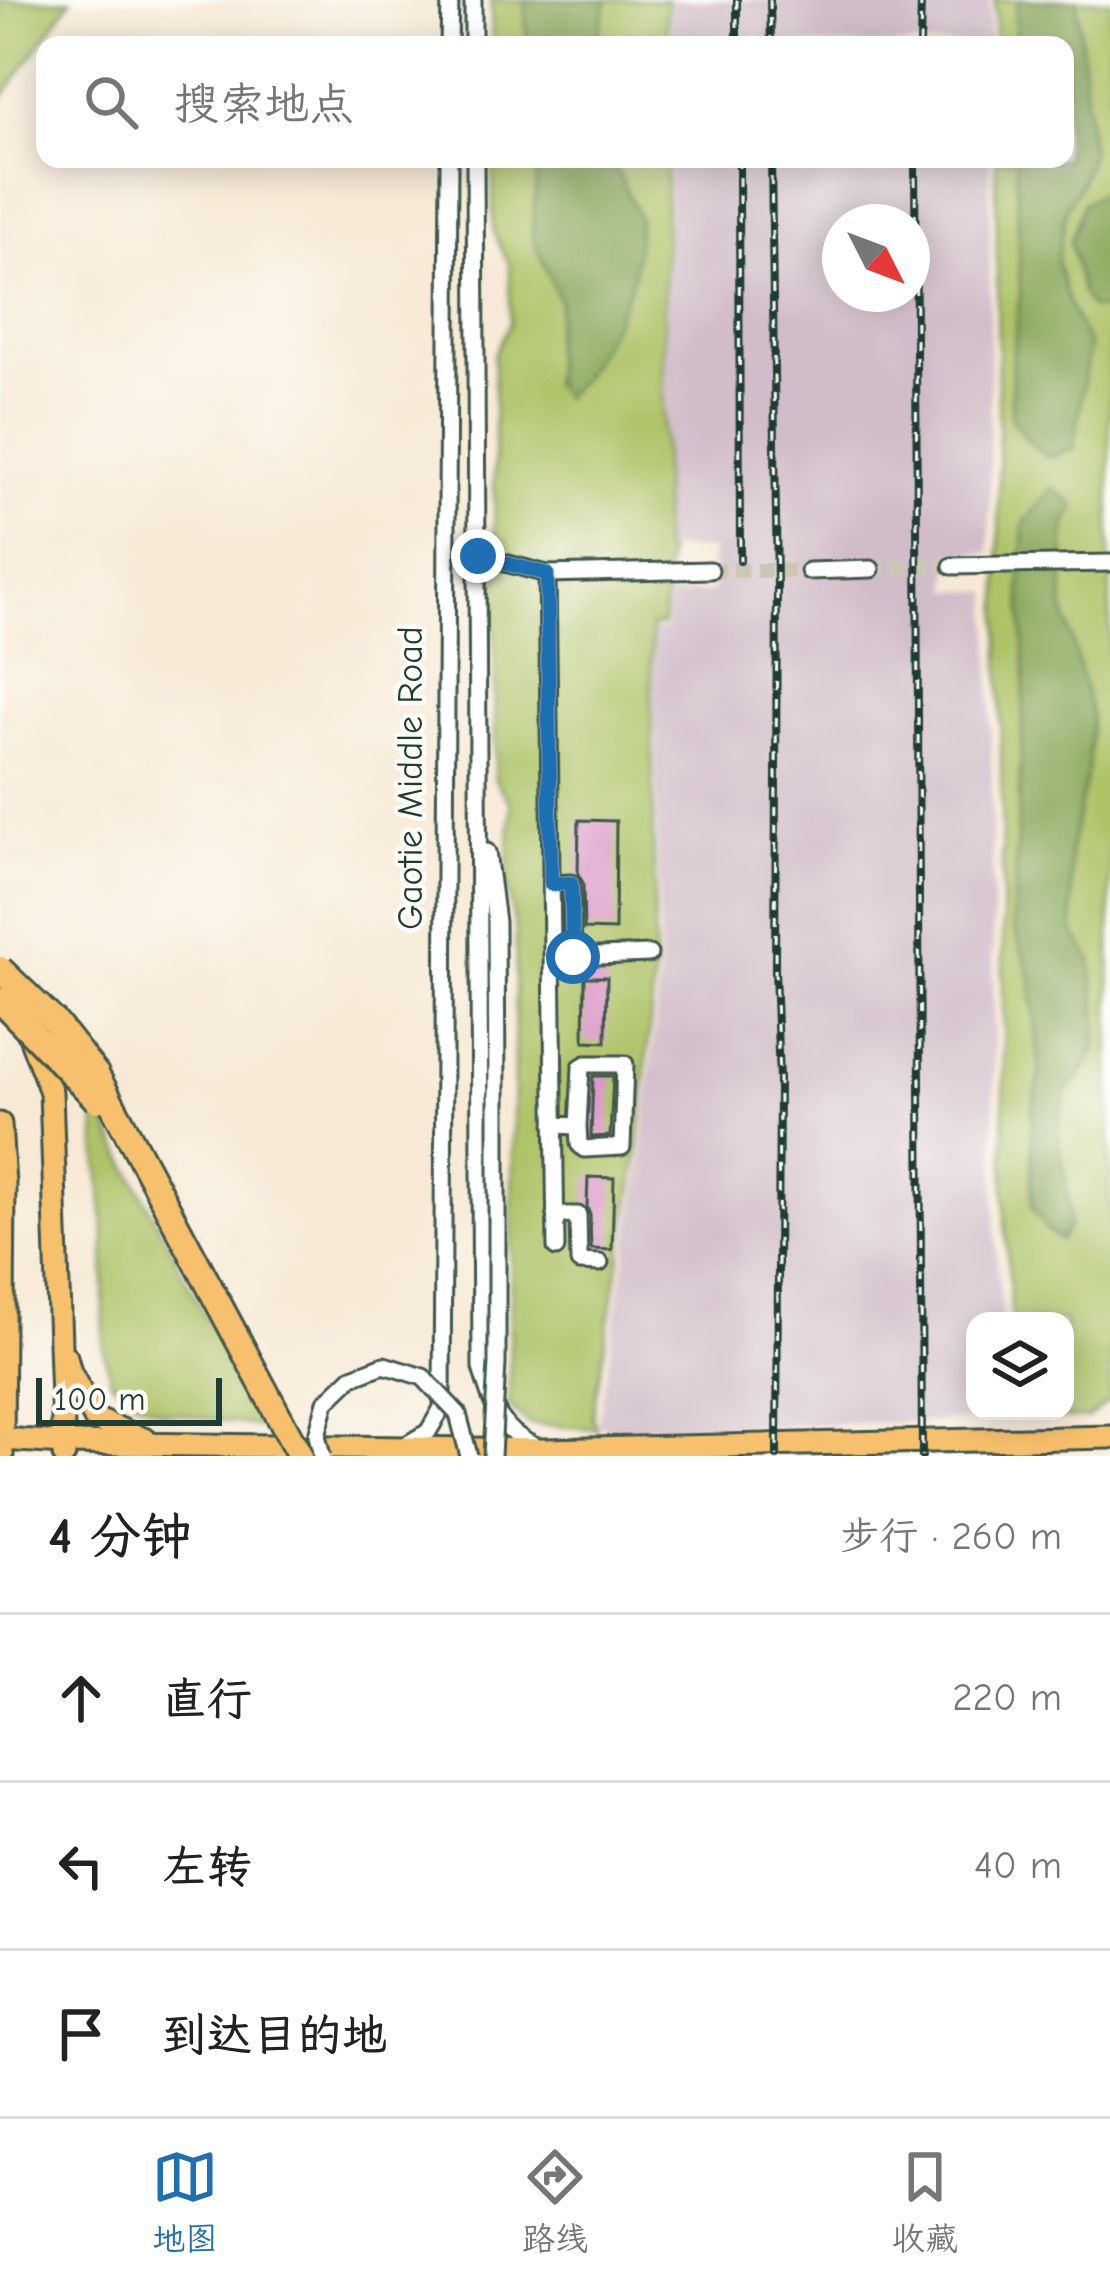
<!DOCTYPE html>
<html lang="zh">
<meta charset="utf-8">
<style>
:root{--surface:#fff;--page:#f6f6f6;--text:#222;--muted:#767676;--line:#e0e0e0;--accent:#1f6fb2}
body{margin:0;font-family:"Comic Neue","LXGW WenKai TC",sans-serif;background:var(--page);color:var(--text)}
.controls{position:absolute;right:36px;bottom:36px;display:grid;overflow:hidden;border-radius:24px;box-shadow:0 6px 30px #0003}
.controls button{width:108px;height:108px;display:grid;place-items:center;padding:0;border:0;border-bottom:3px solid var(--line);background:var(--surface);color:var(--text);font:60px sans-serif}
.compass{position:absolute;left:822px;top:204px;width:108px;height:108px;border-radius:50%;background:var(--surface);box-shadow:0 6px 30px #0003;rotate:132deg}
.scale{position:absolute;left:36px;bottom:30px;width:186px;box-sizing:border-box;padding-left:12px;border:6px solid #1f3d34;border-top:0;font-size:33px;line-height:42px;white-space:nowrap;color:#1f3d34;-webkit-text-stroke:9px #fdfcf7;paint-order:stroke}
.stop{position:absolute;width:36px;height:36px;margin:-27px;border:9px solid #1f6fb2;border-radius:50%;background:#fff}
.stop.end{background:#1f6fb2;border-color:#fff;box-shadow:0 3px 12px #0008}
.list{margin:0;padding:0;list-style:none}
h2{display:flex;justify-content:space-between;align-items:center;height:156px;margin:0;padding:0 48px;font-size:51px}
h2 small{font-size:39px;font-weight:400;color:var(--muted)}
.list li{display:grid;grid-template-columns:78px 1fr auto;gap:36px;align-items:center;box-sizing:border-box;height:168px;padding:0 48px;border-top:3px solid var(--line)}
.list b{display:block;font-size:45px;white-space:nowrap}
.list em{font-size:39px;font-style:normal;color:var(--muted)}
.icon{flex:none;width:66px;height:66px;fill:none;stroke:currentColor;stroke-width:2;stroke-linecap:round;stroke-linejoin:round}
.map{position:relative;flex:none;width:1110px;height:1456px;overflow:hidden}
.search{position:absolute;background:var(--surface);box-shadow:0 6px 30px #0003;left:36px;right:36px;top:36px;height:132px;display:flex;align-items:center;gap:30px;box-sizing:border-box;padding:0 42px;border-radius:24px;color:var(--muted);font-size:45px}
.sheet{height:660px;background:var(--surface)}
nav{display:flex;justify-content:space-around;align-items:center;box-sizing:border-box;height:168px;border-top:3px solid var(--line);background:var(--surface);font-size:33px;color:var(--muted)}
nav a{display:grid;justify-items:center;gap:6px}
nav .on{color:var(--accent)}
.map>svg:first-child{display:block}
.industrial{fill:#d1bdc9;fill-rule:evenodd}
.green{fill:#aec266;stroke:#66804d;stroke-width:3}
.forest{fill:#8aa85b;stroke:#547248;stroke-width:3}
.building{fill:#dc96c8}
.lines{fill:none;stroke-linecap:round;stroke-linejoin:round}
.minor-tunnel{stroke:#ccc7b5;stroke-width:15;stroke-dasharray:15 8;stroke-linecap:butt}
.minor-casing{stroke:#3f574c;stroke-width:21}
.major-casing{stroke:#3f574c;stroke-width:27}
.minor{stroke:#fff;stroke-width:15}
.major{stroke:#f7c06c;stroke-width:21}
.rail-casing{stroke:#1f3d34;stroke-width:8}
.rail{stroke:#fdfcf7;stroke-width:3;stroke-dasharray:9;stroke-linecap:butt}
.minor-bridge-casing{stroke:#3f574c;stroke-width:21;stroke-linecap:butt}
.highway-bridge-casing{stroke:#3f574c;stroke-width:30;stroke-linecap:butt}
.minor-bridge{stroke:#fff;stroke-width:15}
.highway-bridge{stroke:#f7c06c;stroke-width:24}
.route{stroke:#1f6fb2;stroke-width:15}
.labels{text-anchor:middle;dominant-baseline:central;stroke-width:9;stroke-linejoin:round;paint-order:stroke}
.street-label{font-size:36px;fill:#1f3d34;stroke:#fdfcf7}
</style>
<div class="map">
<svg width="1110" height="1456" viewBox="0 0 1110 1456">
<rect width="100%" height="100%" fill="#fdfcf7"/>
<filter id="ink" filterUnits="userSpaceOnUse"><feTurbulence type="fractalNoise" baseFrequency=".00833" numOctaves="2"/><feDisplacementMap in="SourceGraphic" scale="24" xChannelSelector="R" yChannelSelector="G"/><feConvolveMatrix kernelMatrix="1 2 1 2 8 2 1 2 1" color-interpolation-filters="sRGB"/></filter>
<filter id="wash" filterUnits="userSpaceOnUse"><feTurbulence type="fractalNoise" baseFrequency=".004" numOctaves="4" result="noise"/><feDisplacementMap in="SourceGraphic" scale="48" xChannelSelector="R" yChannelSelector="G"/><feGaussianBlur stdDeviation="2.7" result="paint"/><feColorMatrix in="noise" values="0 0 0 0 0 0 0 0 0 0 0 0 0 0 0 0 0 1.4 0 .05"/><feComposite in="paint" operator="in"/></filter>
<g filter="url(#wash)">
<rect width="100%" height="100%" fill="#f7e9d5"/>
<g class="industrial">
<rect x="670" y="0" width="320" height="45"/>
<path d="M669,159H990V553L949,555L950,590L990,592L996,1252L1003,1321H975V1411H1012L997,1420L606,1430L598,1423L642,1158L660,968L653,630L666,629L667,595L712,592V549H664ZM840,222H912V294H840Z"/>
</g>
<g class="green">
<polygon points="0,0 71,0 0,101"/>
<polygon points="491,0 667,0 667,45 492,45"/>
<polygon points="995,0 1110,0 1110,1400 1088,1418 1019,1417 1018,1411 1065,1411 1065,1321 1012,1321 1005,1221 996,159 1065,159 1065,45 995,45"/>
<polygon points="493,159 666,159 662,550 667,552 663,625 651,626 655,967 638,1157 592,1417 597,1429 528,1424 509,1406 516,932 507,886 511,805 495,780 494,354 510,323 510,266 493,231"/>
<polygon points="93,1098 262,1427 161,1411 135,1400 111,1380 103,1347 105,1238"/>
</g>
<g class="forest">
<polygon points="525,0 607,0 596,45 529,45 526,33"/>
<polygon points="1019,0 1077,0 1091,153 1080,185 1066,209 1057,262 1069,306 1089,345 1074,449 1049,457 1029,443 1011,418 1012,362 1020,294 1016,159 1065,159 1065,45 1015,45 1016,8"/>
<polygon points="538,159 601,159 619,174 639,219 633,278 613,324 581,379 563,397 553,386 553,339 560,303 532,235"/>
<polygon points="1100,194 1109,202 1109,291 1105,308 1091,309 1082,294 1070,241 1083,203"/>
<polygon points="1053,488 1075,506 1065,527 1063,606 1091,714 1089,763 1070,851 1073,931 1091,959 1098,1022 1096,1045 1089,1063 1067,1091 1057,1127 1068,1195 1069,1226 1060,1240 1046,1229 1032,1206 1032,1111 1040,1074 1031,978 1013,924 1025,669 1021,587 1024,523"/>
</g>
<g id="blocks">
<g class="building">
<polygon points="579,820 616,821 615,930 584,929 583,883 578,874"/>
<polygon points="585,977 607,977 606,1042 584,1041"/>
<polygon points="593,1076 613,1076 610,1136 591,1137"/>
<polygon points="588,1177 614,1178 612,1250 591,1249 590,1215 587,1207"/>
</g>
</g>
</g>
<g filter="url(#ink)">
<use href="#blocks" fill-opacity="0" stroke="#3f574c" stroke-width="3"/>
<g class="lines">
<g class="minor-tunnel">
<polyline points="871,569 952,566"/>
<polyline points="710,570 809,571"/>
</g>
<g class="minor-casing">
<g id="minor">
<polyline points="473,0 473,45"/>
<polyline points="449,45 450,0"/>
<path d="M475,159L481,1368C493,1406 498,1429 536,1447"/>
<polyline points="478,556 547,574 710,570"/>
<polyline points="952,566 1110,563"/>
<polyline points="809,571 871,569"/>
<polyline points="547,574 556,1248"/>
<polyline points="487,852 496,922 497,1095"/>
<polyline points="551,884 571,883 573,957 649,954"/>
<polyline points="554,1125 578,1126 579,1144 584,1149 622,1147 625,1064 586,1064 581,1067 578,1126"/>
<polyline points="555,1215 578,1215 579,1262 600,1263"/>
<polyline points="404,1446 428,1432 442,1408 449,159"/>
</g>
</g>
<g class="major-casing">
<g id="major">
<polyline points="27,1029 51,1092 64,1455"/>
<polyline points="0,1124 4,1184 2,1456"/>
<polyline points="66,1357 70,1372 95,1419 146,1440"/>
<polyline points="2,1439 63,1443 544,1450 1110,1437"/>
</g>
</g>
<use href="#minor" class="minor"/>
<use href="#major" class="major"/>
<g class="rail-casing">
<g id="rail">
<polyline points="737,0 737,45"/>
<polyline points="770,0 771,45"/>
<polyline points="920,45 921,0"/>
<polyline points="739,159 740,561"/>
<polyline points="771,159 777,587 775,970 779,1080 777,1456"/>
<polyline points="915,159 922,1456"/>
</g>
</g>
<use href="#rail" class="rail"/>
<g class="minor-bridge-casing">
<g id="minor-bridge">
<polyline points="322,1456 317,1435 326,1402 352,1377 384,1365 423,1377 458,1414 469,1456"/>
<polyline points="492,1456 497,1363 497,1095"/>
</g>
</g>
<g class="highway-bridge-casing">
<g id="highway-bridge">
<polyline points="0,969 55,1022 96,1074 300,1456"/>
<polyline points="0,1000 97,1100"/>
</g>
</g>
<use href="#minor-bridge" class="minor-bridge"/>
<use href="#highway-bridge" class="highway-bridge"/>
</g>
</g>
<g class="lines" filter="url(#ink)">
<polyline class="route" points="478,556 547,574 551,884 571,883 573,957"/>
</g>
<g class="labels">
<g class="street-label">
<text transform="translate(410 778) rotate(-90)">Gaotie Middle Road</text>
</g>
</g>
</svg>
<div class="controls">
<button><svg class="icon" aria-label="layers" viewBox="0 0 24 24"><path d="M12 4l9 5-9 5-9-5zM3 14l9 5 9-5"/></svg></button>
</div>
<svg class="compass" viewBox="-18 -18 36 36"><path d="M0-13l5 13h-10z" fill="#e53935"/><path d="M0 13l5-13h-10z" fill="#767676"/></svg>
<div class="scale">100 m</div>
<div class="stop" style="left:573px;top:957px"></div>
<div class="stop end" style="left:478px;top:556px"></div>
<div class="search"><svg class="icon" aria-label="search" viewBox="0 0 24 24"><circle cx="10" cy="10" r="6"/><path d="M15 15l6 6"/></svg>搜索地点</div>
</div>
<section class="sheet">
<h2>4 分钟<small>步行 · 260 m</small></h2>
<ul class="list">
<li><svg class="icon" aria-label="ahead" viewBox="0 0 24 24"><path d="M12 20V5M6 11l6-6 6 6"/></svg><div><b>直行</b></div><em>220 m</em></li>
<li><svg class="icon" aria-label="left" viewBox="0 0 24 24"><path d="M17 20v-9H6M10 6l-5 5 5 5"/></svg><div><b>左转</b></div><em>40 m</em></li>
<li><svg class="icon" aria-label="arrive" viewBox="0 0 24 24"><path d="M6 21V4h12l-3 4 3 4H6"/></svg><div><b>到达目的地</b></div></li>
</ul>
</section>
<nav>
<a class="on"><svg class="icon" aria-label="map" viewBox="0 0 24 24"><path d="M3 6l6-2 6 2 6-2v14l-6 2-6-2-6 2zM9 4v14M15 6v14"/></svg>地图</a>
<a><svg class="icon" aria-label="directions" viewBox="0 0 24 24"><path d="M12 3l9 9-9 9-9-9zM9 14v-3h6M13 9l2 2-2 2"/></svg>路线</a>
<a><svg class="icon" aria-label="saved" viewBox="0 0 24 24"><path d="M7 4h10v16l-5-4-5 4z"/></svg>收藏</a>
</nav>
